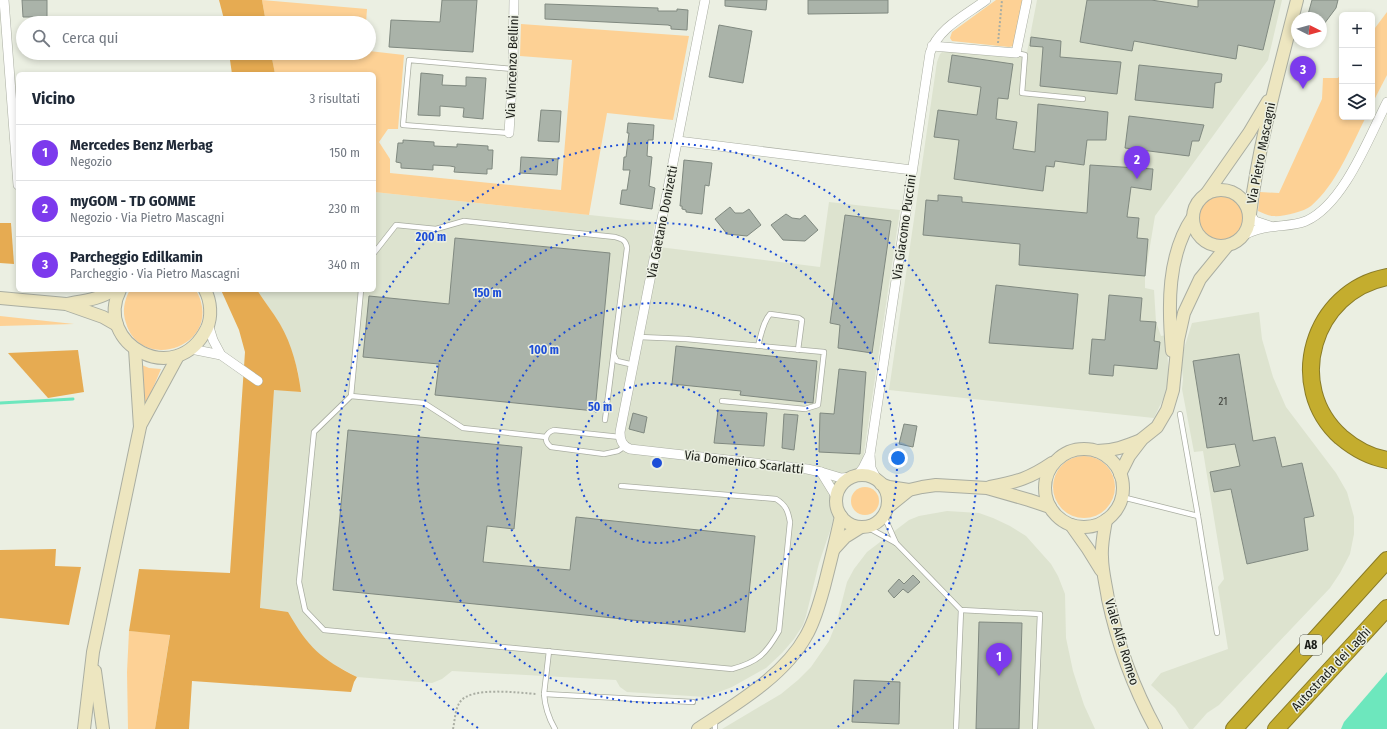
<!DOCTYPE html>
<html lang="it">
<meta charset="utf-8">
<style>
:root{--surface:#fff;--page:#f6f6f7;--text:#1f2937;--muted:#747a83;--line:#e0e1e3;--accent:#7c3aed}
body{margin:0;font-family:"Fira Sans Condensed",sans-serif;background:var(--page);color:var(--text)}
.controls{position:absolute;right:12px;top:12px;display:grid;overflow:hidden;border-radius:6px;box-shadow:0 2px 6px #0003}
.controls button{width:36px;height:36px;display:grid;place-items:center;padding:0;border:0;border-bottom:1px solid var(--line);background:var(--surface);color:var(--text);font:20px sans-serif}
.compass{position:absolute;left:1291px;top:12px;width:36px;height:36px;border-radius:50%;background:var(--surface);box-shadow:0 2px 6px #0003;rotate:96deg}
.you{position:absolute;left:898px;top:458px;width:14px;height:14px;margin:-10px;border:3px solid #fff;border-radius:50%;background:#1a73e8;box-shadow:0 0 0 6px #1a73e833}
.badge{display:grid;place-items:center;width:26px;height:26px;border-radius:50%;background:var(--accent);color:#fff;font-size:13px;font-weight:700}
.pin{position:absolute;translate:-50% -33px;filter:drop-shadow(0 1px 2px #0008)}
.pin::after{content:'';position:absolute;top:21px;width:14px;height:12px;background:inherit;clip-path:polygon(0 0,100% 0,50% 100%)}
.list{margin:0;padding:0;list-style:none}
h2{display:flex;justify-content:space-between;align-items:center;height:52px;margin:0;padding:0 16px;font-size:17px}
h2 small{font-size:13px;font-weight:400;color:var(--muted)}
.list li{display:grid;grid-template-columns:26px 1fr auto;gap:12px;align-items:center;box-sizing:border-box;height:56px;padding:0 16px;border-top:1px solid var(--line)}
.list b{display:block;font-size:15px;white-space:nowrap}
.list p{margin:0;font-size:13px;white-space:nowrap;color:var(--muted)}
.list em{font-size:13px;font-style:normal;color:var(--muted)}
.icon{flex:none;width:22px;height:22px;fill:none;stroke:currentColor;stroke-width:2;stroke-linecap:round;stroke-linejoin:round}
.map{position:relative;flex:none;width:1387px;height:729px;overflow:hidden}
.search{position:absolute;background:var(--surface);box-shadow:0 2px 6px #0003;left:16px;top:16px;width:360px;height:44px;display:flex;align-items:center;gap:10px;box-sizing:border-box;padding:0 14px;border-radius:22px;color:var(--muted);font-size:15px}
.panel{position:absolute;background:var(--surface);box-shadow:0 2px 6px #0003;left:16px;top:72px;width:360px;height:220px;border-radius:6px}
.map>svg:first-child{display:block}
.built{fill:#dde3cf}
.green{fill:#fdd195}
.forest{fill:#e6ab52}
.water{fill:#6de7bd}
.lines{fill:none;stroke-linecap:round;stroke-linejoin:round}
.stream{stroke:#6de7bd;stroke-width:3}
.building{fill:#aab3a9;stroke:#808980}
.service-casing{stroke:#aaaea2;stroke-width:6}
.minor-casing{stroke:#aaaea2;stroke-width:10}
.secondary-casing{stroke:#aaaea2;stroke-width:14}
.motorway-casing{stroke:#897b27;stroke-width:18}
.path{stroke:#aaaea3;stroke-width:2;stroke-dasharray:2 2;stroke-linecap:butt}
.service{stroke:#fff;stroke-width:4.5}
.minor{stroke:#fff;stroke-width:9}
.secondary{stroke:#ede6c0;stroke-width:12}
.motorway{stroke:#c4ad2e;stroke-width:16}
.ring{fill:none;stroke:#1d4ed8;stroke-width:2;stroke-dasharray:2 4}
.labels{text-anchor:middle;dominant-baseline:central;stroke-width:3;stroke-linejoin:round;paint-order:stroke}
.number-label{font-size:11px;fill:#40433d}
.shield{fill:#ebefe2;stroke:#5a5d55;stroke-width:1}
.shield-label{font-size:12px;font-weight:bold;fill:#1c1e19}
.street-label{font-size:13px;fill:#1c1e19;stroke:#ebefe2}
.centre{fill:#1d4ed8;stroke:#ebefe2;stroke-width:2}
.ring-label{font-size:12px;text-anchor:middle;font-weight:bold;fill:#1d4ed8;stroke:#ebefe2;stroke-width:3;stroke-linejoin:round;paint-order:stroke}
</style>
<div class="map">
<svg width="1387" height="729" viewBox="0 0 1387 729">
<rect width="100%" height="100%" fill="#ebefe2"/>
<g class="built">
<polygon points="1037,0 1282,0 1268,60 1155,216 1145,276 1145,288 1154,290 1156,322 1161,336 1166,335 1169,377 1165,395 1154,418 889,390 937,62 940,54 945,49 1018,55 1027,52"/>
<polygon points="374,192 655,222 651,246 820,267 829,202 900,210 863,459 859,468 851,473 841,475 829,496 834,509 834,516 830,531 819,563 806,616 803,625 794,639 782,653 766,668 732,687 706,697 627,692 620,687 616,680 452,671 442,679 432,683 357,677 324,659 311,646 299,631 260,609 274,389 301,392 298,372 293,355 280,324 257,290 374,290"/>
<polygon points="1259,312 1262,339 1273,377 1286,407 1336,473 1347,492 1354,517 1354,534 1350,554 1340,573 1330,588 1219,705 1207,713 1193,729 1189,729 1175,708 1151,685 1161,673 1228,649 1218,587 1224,579 1203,451 1194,452 1182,389 1183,379 1181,358 1192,323"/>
<polygon points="947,511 979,513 993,518 1010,526 1026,536 1051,564 1058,576 1065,594 1066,638 1073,671 1084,705 1095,729 722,729 781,694 798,680 811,667 829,641 837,621 847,582 854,569 867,552 909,520 919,516"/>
</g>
<g class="green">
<polygon points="262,0 367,9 366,23 266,23"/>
<polygon points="996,0 1024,0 1014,46 1009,47 952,41 950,38 952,32"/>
<polygon points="1387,12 1387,75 1372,104 1372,32"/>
<polygon points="521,24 689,36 673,120 607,113 589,215 374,192 374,74 275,74 271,53 369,53 369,51 404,55 398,129 388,129 379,142 390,159 390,173 561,190 572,60 520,56"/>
<path d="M1342,73V117H1366C1351,146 1336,185 1311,206C1303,212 1283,217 1273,216C1268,216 1263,213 1258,211L1260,192L1279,193L1322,99L1323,78H1338Z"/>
<circle cx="1222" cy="218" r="23"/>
<path d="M130,290H196C198,294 200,298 201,302C214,349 140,371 126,323C122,312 124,300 130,290Z"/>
<polygon points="0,316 74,324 0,326"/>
<polygon points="142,365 149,368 161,369 145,407 143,408"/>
<circle cx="1084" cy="487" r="31"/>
<circle cx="865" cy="501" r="14"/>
<polygon points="129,631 170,634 155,729 128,729 127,672"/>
</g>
<g class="forest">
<polygon points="219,0 262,0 266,23 225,23"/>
<polygon points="229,53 271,53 275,74 232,74"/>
<polygon points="0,223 11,223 14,264 0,263"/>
<path d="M221,290H257C264,301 273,312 280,324C292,345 298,368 301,392L274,390L260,608L288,612C308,647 321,659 357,677L354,682L351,692L192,681L189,729H155L170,635L129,631L139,569L230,573L245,352L239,330Z"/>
<polygon points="78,350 84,392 48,398 8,353"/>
<polygon points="56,549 55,566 81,567 69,625 0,618 0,550"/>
</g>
<polygon class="water" points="1387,672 1387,729 1341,729 1344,722"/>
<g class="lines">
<polyline class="stream" points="0,403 73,399"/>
</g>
<g class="building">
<polygon points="22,0 47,0 47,17 23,17"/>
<polygon points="442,0 477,0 473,52 389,47 391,20 440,22"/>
<polygon points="725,0 767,0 766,10 725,6"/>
<polygon points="808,0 888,0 888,13 808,14"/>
<polygon points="1087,0 1151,0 1198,7 1198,0 1275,0 1263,50 1238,45 1236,59 1134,41 1132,51 1080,42"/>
<polygon points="1312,0 1338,0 1336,8 1321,28 1321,18 1307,18"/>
<polygon points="545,4 658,8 658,11 677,11 677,9 688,10 687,30 671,29 671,26 668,25 545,19"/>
<polygon points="719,25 752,31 743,83 709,77"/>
<polygon points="1031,37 1061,41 1060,57 1121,62 1117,94 1040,86 1043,47 1030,46"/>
<polygon points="952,55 1013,64 1008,99 998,98 996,119 1017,122 1013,149 1035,152 1038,104 1108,112 1106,140 1087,140 1084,165 1055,161 1054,167 1046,166 1043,191 954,179 959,140 934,137 938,110 977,115 981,87 948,82"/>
<polygon points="1139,65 1222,74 1221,82 1215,83 1213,108 1135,100"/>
<polygon points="421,73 443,75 442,85 466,86 466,77 486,78 483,119 463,117 464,108 440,106 440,116 418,115"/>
<polygon points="541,110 561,111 559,142 538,141"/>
<polygon points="1129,116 1204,125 1199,141 1192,141 1189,156 1125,148"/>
<polygon points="628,123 654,125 653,140 648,140 647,156 652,157 649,186 655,188 652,209 620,204 622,190 627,190 630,170 623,170 624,157 626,157 629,133 627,133"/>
<polygon points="403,140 434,142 434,146 457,147 457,144 488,146 488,150 493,150 492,169 487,169 487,174 454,172 455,167 450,166 433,165 433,170 401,168 401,163 396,162 398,143 403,143"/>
<polygon points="521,157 558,159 557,175 520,173"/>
<polygon points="684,160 712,163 709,186 705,185 702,214 686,212 686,210 682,209 682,206 680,206"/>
<polygon points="1090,165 1153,169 1151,190 1131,187 1127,217 1139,218 1137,238 1148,239 1145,276 1019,265 1020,244 923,235 926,200 938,201 938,195 962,197 962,202 1087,213"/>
<polygon points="730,207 735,213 743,213 749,209 761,225 747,236 727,234 715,219"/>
<polygon points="786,214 792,218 800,219 805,215 818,230 805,241 783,240 771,225"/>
<polygon points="845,215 891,221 872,353 838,348 840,325 830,323"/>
<polygon points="455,238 610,253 595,411 435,395 439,364 363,357 369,296 449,304"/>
<polygon points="996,285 1078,294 1073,349 989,343"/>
<polygon points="1109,295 1142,298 1140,321 1156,322 1154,341 1160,342 1157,369 1114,365 1113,376 1089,374 1092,339 1105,340"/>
<polygon points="676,346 817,361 813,403 740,395 741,391 672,384"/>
<polygon points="1239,354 1253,441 1275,437 1282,467 1302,463 1314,516 1304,518 1308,550 1247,564 1231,489 1214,492 1210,472 1240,466 1235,444 1207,448 1193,361"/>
<polygon points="839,369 866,372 860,454 819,452 820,413 834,414"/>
<polygon points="718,410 767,413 764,446 714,443"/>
<polygon points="633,413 647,417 644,433 629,429"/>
<polygon points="784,414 798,415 794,450 782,448"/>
<polygon points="904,424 917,426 913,447 899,444"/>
<polygon points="348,430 522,447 514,529 487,526 483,562 570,570 576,517 755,536 745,632 566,613 333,590"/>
<polygon points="913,575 920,582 908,593 903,589 894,598 888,591 899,579 904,584"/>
<polygon points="979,622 1022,623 1019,729 976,729"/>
<polygon points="854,680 900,682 899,724 852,722"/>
</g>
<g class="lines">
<g class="service-casing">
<g id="service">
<polyline points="1016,53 1025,55 1022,93 1083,99"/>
<polyline points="509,133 403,125 409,60 513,69"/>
<path d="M374,253L396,225L436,229L464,221L615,237C622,239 626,240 627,248L605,420"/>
<polyline points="639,337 686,339 824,352 818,405 805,409 722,401"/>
<path d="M758,346C761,335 763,322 770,314L799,318L802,320L798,350"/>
<polyline points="614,355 617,361 634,365"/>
<polyline points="351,396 361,290"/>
<polyline points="1180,414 1198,516"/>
<path d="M546,437L463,428L424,403L351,396L314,432L299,582L305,610L324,630L732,669C758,662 766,654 779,631L790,522C788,511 786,505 776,499L621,486"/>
<path d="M620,437L554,430C545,433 543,441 551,447L604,454L618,451L624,447"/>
<polyline points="1122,497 1198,516 1217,633"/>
<polyline points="884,516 896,543"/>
<polyline points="867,527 896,543 961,610 1040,614 1035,729"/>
<polyline points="549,651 544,694 693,702"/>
<path d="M544,694C545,707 548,717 555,729"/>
<polyline points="715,729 715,719"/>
<polyline points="956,729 961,610"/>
</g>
</g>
<g class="minor-casing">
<g id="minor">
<polyline points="4,0 18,185"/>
<path d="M705,0L620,432C620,440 622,446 630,449L807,469L821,472L841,478L854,477"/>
<polyline points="932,46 1016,53 1027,0"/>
<polyline points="509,133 513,69 514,0"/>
<polyline points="678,141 912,170"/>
<polyline points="1250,214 1255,221 1270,226"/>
<path d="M1244,235C1252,231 1260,228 1270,227C1282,225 1293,226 1306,221C1344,204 1369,137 1387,102"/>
<polyline points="208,324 213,340 221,355"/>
<polyline points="191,349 221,355 258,381"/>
<polyline points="870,455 871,468 877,480"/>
<polyline points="821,472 837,498"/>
<path d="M857,476L863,468L870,454L930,53C938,28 966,15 986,0"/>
</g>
</g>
<g class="secondary-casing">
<g id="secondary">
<circle cx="1221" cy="218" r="28"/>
<polyline points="1207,193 1249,133 1268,101"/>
<path d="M1250,214C1259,142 1279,71 1297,0"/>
<path d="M120,290C93,343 176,391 207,328C212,317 211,301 205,290"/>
<polyline points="0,298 66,304 103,317 117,325"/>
<path d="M67,304C82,301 101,299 113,290"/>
<path d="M1172,351C1168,306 1167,255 1193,217"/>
<polyline points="140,426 178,356"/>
<circle cx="1084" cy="488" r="39"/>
<path d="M1097,451C1114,451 1126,446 1141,440"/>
<polyline points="1120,474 1129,456 1142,439 1157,427 1167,410 1173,390 1178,340 1184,313 1200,279 1227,246"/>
<circle cx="862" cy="501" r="26"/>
<polyline points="881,484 889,487 909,490"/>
<path d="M990,487C1017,482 1030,478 1052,463"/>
<polyline points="888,507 909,490 922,487 936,485 987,488 1029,500 1050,507"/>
<path d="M1106,520C1104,532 1101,545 1102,557C1102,571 1106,585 1108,599C1118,646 1133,687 1156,729"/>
<polyline points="1071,525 1088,549 1101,570"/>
<polyline points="834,549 845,537 861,527"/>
<polyline points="95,671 103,729"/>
<polyline points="84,729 93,652 140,427 135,349"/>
<path d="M698,729C736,704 784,676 806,636C815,621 819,604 824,587C830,563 836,540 841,516"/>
</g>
</g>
<g class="motorway-casing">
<g id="motorway">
<path d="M1387,277C1313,291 1284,386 1341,437C1354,448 1370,457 1387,460"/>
<polyline points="1234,729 1387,560"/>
<polyline points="1276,729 1387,608"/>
</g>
</g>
<g class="path">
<polyline points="998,43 1002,0"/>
<path d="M453,729C455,720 455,709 460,702C471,686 519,693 537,694"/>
</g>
<use href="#service" class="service"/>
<use href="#minor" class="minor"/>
<use href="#secondary" class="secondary"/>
<use href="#motorway" class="motorway"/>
</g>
<g class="ring">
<circle cx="657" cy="463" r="80"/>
<circle cx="657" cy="463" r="160"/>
<circle cx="657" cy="463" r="240"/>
<path d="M478 728A320 320 0 1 1 836 728"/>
</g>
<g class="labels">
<g class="number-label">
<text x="1223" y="401">21</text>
</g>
<rect class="shield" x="1300" y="635" width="22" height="20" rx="3"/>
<g class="shield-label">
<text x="1311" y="645">A8</text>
</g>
<g class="street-label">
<text transform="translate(512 67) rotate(-88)">Via Vincenzo Bellini</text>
<text transform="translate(1261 153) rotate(-79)">Via Pietro Mascagni</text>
<text transform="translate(662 222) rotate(-79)">Via Gaetano Donizetti</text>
<text transform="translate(904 227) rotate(-82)">Via Giacomo Puccini</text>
<text transform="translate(744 462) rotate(7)">Via Domenico Scarlatti</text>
<text transform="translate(1122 642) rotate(73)">Viale Alfa Romeo</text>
<text transform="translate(1331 669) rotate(-47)">Autostrada dei Laghi</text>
</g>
</g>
<circle cx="657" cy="463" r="6" class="centre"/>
<g class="ring-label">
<text x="431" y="241">200 m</text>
<text x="487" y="297">150 m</text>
<text x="544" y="354">100 m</text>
<text x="600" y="411">50 m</text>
</g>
</svg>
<div class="controls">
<button>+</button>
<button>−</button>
<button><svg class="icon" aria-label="layers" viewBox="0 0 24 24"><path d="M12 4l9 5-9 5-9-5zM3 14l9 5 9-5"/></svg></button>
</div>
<svg class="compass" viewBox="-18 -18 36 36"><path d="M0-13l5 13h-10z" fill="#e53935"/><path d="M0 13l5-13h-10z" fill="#747a83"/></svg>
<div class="you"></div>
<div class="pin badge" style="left:999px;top:676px">1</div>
<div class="pin badge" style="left:1137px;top:179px">2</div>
<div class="pin badge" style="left:1303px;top:89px">3</div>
<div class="search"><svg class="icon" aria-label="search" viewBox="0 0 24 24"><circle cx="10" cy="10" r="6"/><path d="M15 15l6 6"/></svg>Cerca qui</div>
<section class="panel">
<h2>Vicino<small>3 risultati</small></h2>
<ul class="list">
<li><span class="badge">1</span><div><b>Mercedes Benz Merbag</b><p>Negozio</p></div><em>150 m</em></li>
<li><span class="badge">2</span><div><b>myGOM - TD GOMME</b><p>Negozio · Via Pietro Mascagni</p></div><em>230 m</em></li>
<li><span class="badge">3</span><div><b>Parcheggio Edilkamin</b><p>Parcheggio · Via Pietro Mascagni</p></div><em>340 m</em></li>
</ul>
</section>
</div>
